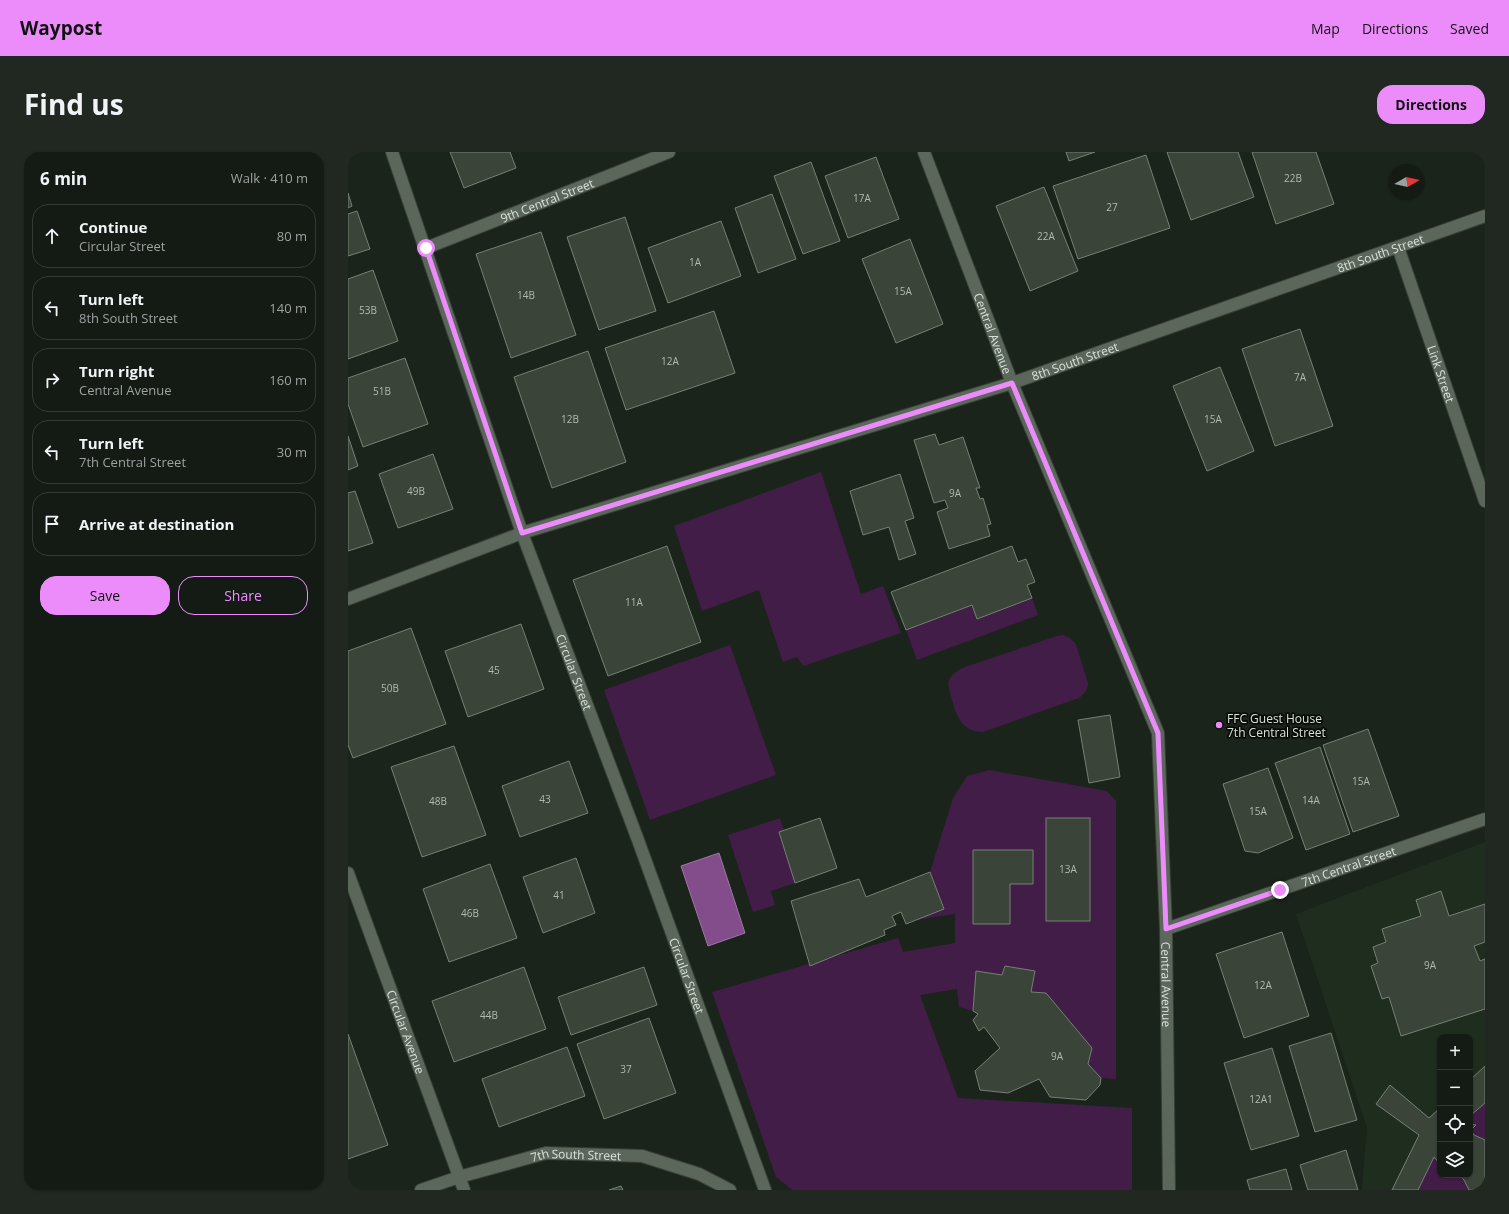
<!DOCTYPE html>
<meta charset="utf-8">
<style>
:root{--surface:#141b14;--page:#212822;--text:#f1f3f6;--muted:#9da1a0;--line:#333934;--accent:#ec8cfb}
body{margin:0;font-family:"Open Sans",sans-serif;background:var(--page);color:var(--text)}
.controls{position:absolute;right:12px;bottom:12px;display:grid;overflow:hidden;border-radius:8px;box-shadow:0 1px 3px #0004}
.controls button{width:36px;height:36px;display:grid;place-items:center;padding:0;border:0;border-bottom:1px solid var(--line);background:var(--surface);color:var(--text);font:20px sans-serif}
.compass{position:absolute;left:1041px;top:12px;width:36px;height:36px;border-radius:50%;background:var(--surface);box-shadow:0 1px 3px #0004;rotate:81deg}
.stop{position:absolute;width:12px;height:12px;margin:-9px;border:3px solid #ec8cfb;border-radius:50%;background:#fff}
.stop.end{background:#ec8cfb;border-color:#fff;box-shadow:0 1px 4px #0008}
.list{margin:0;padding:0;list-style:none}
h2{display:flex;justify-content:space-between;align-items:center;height:52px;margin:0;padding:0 16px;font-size:17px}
h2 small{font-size:13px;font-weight:400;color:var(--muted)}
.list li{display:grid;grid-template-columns:26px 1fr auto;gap:12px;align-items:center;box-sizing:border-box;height:64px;margin:0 8px 8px;padding:0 8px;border:1px solid var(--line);border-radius:16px}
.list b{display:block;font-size:15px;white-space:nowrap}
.list p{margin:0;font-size:13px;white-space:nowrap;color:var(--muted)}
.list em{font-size:13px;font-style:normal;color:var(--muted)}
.actions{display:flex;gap:8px;padding:12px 16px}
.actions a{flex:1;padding:9px 0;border:1px solid var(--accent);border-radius:16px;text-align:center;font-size:14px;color:var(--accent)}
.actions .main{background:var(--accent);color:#111}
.icon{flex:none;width:22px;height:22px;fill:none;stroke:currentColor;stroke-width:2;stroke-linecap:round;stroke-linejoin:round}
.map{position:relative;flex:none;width:1137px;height:1038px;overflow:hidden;border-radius:16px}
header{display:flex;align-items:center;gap:24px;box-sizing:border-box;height:56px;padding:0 20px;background:var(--accent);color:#111}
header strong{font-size:19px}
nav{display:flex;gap:22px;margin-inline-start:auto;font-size:14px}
.intro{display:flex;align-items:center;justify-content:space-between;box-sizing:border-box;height:96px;padding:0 24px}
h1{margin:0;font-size:28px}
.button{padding:10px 18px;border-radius:16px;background:var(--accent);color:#111;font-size:14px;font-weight:700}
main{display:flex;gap:24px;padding:0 24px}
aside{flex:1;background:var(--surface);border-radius:16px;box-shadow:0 1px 3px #0004}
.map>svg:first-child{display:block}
.built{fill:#1f2d1f;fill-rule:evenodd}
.green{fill:#421d47}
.water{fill:#834c8b;stroke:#9d78a2}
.building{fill:#3a4439;stroke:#758175}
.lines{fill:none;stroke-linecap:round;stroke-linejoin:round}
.street-casing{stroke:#394038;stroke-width:14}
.secondary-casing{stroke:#394038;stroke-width:14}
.street{stroke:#5c675c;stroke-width:12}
.secondary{stroke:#5c675c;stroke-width:12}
.route{stroke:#ec8cfb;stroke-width:5}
.poi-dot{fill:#ec8cfb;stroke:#080c08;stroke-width:1.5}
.labels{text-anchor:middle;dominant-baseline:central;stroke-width:3.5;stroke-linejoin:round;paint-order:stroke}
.number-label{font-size:10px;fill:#b1b9b1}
.street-label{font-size:12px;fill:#d9e0d9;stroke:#080c08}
.poi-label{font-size:12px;fill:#d9e0d9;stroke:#080c08;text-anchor:start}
</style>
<header>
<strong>Waypost</strong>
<nav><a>Map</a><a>Directions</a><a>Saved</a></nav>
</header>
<div class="intro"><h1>Find us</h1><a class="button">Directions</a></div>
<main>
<aside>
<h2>6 min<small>Walk · 410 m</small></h2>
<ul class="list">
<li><svg class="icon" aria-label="ahead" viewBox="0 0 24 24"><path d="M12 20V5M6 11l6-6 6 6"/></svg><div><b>Continue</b><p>Circular Street</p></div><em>80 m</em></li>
<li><svg class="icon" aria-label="left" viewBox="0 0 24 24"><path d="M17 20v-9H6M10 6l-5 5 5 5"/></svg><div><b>Turn left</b><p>8th South Street</p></div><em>140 m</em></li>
<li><svg class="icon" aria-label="right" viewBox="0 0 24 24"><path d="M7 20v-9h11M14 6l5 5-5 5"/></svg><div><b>Turn right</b><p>Central Avenue</p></div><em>160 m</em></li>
<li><svg class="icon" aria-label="left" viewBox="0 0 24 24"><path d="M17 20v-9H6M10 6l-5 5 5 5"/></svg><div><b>Turn left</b><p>7th Central Street</p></div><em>30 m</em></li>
<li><svg class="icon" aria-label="arrive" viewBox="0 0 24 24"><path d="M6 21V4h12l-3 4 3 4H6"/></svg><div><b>Arrive at destination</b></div></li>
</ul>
<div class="actions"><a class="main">Save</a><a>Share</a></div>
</aside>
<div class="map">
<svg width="1137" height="1038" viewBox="0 0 1137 1038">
<rect width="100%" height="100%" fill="#1b241a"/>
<path class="built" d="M1137,690V1038H1014L1019,975L948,762ZM1092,885H1122V1023H1092Z"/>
<g class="green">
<polygon points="473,320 513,442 535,434 553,481 455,514 449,505 435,510 411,438 354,459 326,374"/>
<polygon points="684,446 690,463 569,508 558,478 624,453 629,467"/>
<path d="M715,483L722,486L728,492L740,531C740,538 737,541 731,546L635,580C613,580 608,563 603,544C602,539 599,534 601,529C603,522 610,518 617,515L709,484Z"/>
<polygon points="382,493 428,623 302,668 256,538"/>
<polygon points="641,618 759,639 768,649 768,927 753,926 740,912 744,896 698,841 683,840 687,819 657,814 654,823 628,820 625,859 611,855 609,837 572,843 610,946 784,956 784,1038 444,1038 428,1025 364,840 550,786 555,800 607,791 607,762 568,768 596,757 582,720 605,646 619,624"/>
<polygon points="432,666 436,678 431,681 447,731 423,739 427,753 405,760 380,683"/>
<polygon points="1137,951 1137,988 1126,983 1123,978 1128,974 1122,972 1122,964"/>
<path d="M1086,1005L1092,1012V1023C1110,1023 1113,1021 1121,1038H1070Z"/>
</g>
<polygon class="water" points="371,701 397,781 360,794 333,714"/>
<g class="building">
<polygon points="102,0 162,0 168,16 116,36"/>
<polygon points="718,0 747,0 721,9"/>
<polygon points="819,0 890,0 906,45 843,68"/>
<polygon points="904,0 968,0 986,52 928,72"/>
<polygon points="798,3 822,76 730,107 705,34"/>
<polygon points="528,5 551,67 500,86 477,24"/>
<polygon points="463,10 492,89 455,102 426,24"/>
<polygon points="696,35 730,119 682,139 648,54"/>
<polygon points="0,41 4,54 0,56"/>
<polygon points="424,42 448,107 410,121 387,56"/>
<polygon points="9,59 22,97 0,104 0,62"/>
<polygon points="277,65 308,159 251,178 219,85"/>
<polygon points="373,69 393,124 320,151 300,96"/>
<polygon points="193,80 228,183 163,206 128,102"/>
<polygon points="562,87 595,172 548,191 514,107"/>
<polygon points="25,118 50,189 0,207 0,127"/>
<polygon points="366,159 387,221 278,258 257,196"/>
<polygon points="952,177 985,274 927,294 894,197"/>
<polygon points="240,199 278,310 204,336 166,225"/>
<polygon points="57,206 80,272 15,295 0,252 0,226"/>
<polygon points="872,215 906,299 859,319 825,234"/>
<polygon points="587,282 591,293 615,285 632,336 628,336 632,347 635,346 643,372 639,373 642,384 601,397 589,360 600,356 597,348 586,351 566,288"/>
<polygon points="0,284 10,314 0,318"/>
<polygon points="85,302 105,357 50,376 31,322"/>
<polygon points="552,322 566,366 557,369 568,402 551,408 541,375 515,383 502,339"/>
<polygon points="7,339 25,391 0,399 0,341"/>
<polygon points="319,394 353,490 260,524 225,428"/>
<polygon points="664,394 670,410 678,407 687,430 679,433 684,446 629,467 624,453 558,478 543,440"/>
<polygon points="173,472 196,537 120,565 97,499"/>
<polygon points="63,476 98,572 5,606 0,593 0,499"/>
<polygon points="762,563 772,625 741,631 730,568"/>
<polygon points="1020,577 1051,664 1005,680 975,593"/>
<polygon points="106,594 138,683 74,705 43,615"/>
<polygon points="972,595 1002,682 958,698 927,611"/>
<polygon points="221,609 240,661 172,685 154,634"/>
<polygon points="920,616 945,686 910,701 897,699 875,632"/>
<polygon points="472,666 489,716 447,731 431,680"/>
<rect x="698" y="666" width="44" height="103"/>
<polygon points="625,698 685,698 685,732 662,732 662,772 625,772"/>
<polygon points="228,706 247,761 195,781 175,725"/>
<polygon points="142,712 169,786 101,810 75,737"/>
<polygon points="582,720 596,757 558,772 553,760 544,764 548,773 536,778 537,783 462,814 443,749 511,727 518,745"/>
<polygon points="1093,739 1101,764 1137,752 1137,790 1126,794 1132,809 1137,807 1137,857 1053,884 1041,845 1034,847 1023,814 1030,811 1025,795 1038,790 1034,777 1073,764 1068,748"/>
<polygon points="934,780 961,864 896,886 868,802"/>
<polygon points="657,814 687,819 683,840 698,841 744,896 740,912 753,926 752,933 738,948 702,945 691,927 660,941 632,938 627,919 652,896 636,875 631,879 625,868 630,862 625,859 628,819 654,823"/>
<polygon points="176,815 198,877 106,910 84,849"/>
<polygon points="296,815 309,853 223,883 210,845"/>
<polygon points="301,866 328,941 256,967 229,892"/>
<polygon points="983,881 1009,968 967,980 941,894"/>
<polygon points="0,882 40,993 0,1007"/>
<polygon points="219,895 237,944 151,975 134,927"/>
<polygon points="924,896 951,984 903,998 876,911"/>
<polygon points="1137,914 1137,951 1122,964 1122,928"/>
<polygon points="1042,933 1081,966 1092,956 1092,1012 1086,1005 1070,1038 1044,1038 1071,983 1028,952"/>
<polygon points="1122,972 1128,973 1123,978 1126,983 1137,988 1137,1038 1121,1038 1116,1028 1111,1023 1122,1023"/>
<polygon points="998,998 1010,1038 960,1038 952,1013"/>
<polygon points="938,1017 944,1038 902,1038 899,1028"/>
<polygon points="273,1034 275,1038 261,1038"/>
</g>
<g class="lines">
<g class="street-casing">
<g id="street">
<path id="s1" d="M44,0L174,381L290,688L417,1038"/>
<path id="s2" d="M1050,95L1137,349"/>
<path id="s3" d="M78,96L321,0"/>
<path id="s4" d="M174,381L664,231L1137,64"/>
<path id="s5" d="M818,777L1137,667"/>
</g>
</g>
<g class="secondary-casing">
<g id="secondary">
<path id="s6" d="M576,0L664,231L810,581L818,777L821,1038"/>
<polyline points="0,447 174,381"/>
<path id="s7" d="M0,721L116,1038"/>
<path id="s8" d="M73,1038L111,1025L198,1001L294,1004L351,1022L382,1038"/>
</g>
</g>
<use href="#street" class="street"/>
<use href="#secondary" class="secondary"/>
</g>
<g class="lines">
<polyline class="route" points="78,96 174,381 664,231 810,581 818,777 932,738"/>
</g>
<circle class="poi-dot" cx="871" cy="573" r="4"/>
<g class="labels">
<g class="number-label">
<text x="945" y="26">22B</text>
<text x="514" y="46">17A</text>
<text x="764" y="55">27</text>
<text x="698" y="84">22A</text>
<text x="347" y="110">1A</text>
<text x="555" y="139">15A</text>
<text x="178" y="143">14B</text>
<text x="20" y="158">53B</text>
<text x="322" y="209">12A</text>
<text x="952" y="225">7A</text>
<text x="34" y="239">51B</text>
<text x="222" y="267">12B</text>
<text x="865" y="267">15A</text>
<text x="68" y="339">49B</text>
<text x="607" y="341">9A</text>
<text x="286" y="450">11A</text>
<text x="146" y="518">45</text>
<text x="42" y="536">50B</text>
<text x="1013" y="629">15A</text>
<text x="197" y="647">43</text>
<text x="963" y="648">14A</text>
<text x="90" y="649">48B</text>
<text x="910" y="659">15A</text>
<text x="720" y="717">13A</text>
<text x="211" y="743">41</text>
<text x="122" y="761">46B</text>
<text x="1082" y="813">9A</text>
<text x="915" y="833">12A</text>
<text x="141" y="863">44B</text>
<text x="709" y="904">9A</text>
<text x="278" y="917">37</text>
<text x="913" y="947">12A1</text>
</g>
<g class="street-label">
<text stroke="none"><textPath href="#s3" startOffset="130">9th Central Street</textPath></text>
<text stroke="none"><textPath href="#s4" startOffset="903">8th South Street</textPath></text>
<text stroke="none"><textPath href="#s6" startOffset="194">Central Avenue</textPath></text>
<text stroke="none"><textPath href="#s4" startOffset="579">8th South Street</textPath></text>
<text stroke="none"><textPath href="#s2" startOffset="134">Link Street</textPath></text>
<text stroke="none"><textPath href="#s1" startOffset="551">Circular Street</textPath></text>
<text stroke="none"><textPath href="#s5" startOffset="193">7th Central Street</textPath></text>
<text stroke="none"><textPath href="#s1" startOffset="875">Circular Street</textPath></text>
<text stroke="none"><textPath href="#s6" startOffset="878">Central Avenue</textPath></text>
<text stroke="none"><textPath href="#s7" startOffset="169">Circular Avenue</textPath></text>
<text stroke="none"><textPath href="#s8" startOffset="160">7th South Street</textPath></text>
</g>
<g class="poi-label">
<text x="879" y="566">FFC Guest House<tspan x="879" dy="14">7th Central Street</tspan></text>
</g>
</g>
</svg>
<div class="controls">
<button>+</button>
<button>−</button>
<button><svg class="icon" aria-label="locate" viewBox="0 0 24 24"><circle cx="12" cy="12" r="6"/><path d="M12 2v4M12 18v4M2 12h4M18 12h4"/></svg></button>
<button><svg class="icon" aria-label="layers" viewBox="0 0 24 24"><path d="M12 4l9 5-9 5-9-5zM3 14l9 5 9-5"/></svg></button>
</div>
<svg class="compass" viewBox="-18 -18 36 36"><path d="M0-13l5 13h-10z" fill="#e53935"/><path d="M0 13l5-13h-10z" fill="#9da1a0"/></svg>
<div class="stop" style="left:78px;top:96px"></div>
<div class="stop end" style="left:932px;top:738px"></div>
</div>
</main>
